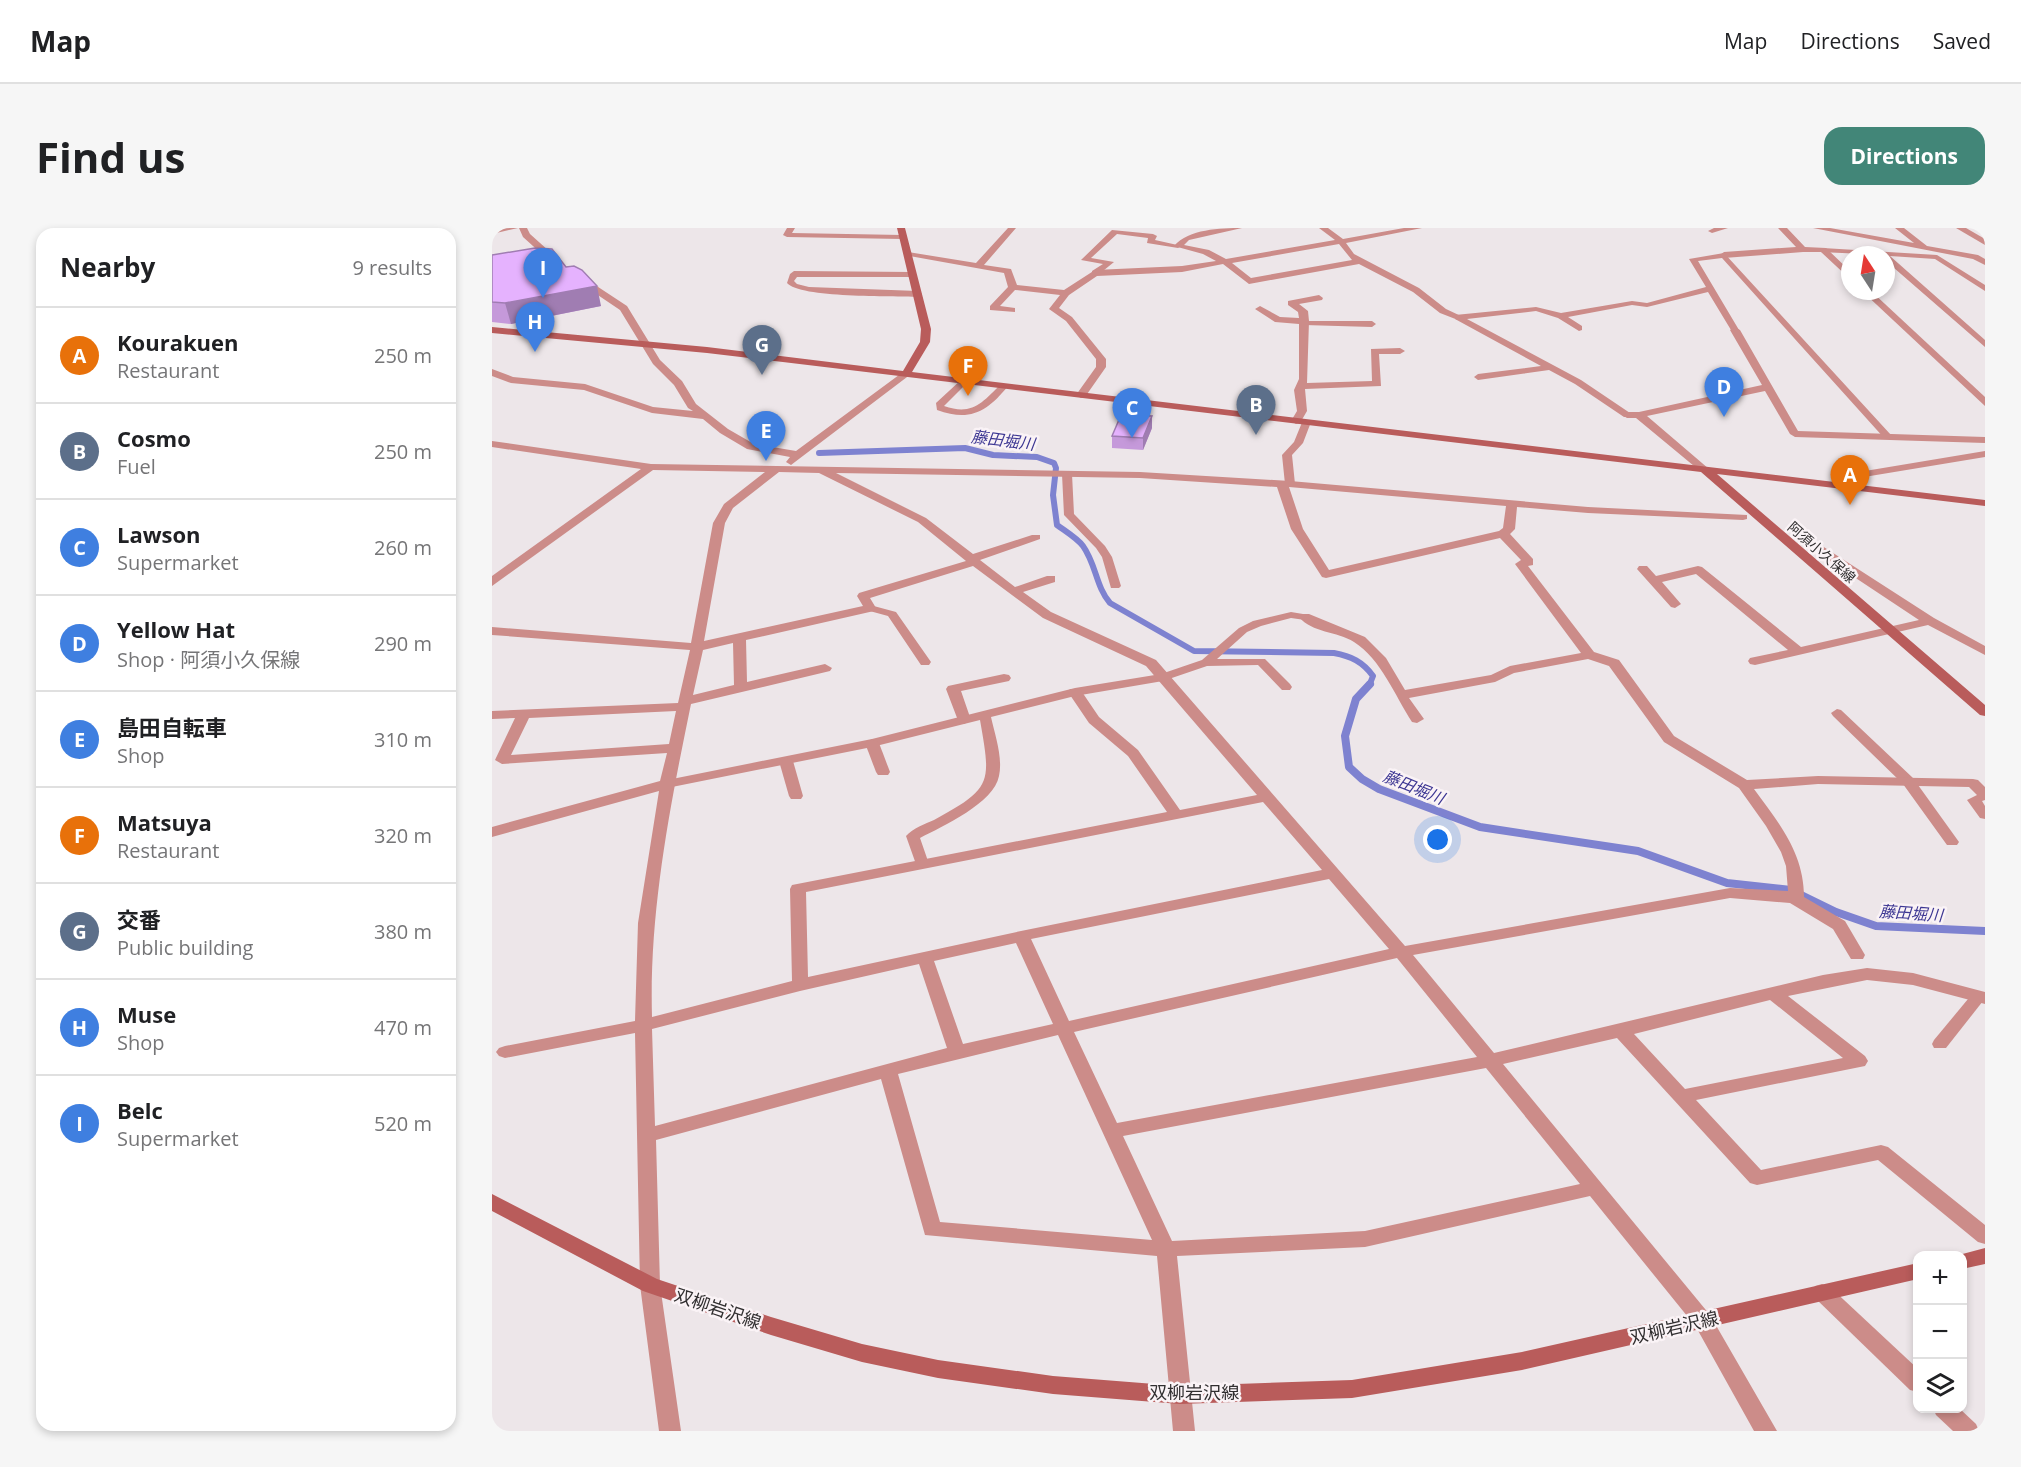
<!DOCTYPE html>
<meta charset="utf-8">
<style>
:root{--surface:#fff;--page:#f6f6f6;--text:#202124;--muted:#757577;--line:#e0e0e0;--accent:#428678}
body{margin:0;font-family:"Open Sans","Noto Sans JP",sans-serif;background:var(--page);color:var(--text)}
.controls{position:absolute;right:18px;bottom:18px;display:grid;overflow:hidden;border-radius:12px;box-shadow:0 3px 9px #0003}
.controls button{width:54px;height:54px;display:grid;place-items:center;padding:0;border:0;border-bottom:2px solid var(--line);background:var(--surface);color:var(--text);font:30px sans-serif}
.compass{position:absolute;left:1349px;top:18px;width:54px;height:54px;border-radius:50%;background:var(--surface);box-shadow:0 3px 9px #0003;rotate:348deg}
.you{position:absolute;left:946px;top:612px;width:21px;height:21px;margin:-15px;border:4px solid #fff;border-radius:50%;background:#1a73e8;box-shadow:0 0 0 9px #1a73e833}
.badge{display:grid;place-items:center;width:39px;height:39px;border-radius:50%;background:var(--accent);color:#fff;font-size:20px;font-weight:700}
.pin{position:absolute;translate:-50% -50px;filter:drop-shadow(0 2px 3px #0008)}
.pin::after{content:'';position:absolute;top:32px;width:21px;height:18px;background:inherit;clip-path:polygon(0 0,100% 0,50% 100%)}
.list{margin:0;padding:0;list-style:none}
h2{display:flex;justify-content:space-between;align-items:center;height:78px;margin:0;padding:0 24px;font-size:26px}
h2 small{font-size:20px;font-weight:400;color:var(--muted)}
.list li{display:grid;grid-template-columns:39px 1fr auto;gap:18px;align-items:center;box-sizing:border-box;height:96px;padding:0 24px;border-top:2px solid var(--line)}
.list b{display:block;font-size:22px;white-space:nowrap}
.list p{margin:0;font-size:20px;white-space:nowrap;color:var(--muted)}
.list em{font-size:20px;font-style:normal;color:var(--muted)}
.icon{flex:none;width:33px;height:33px;fill:none;stroke:currentColor;stroke-width:2;stroke-linecap:round;stroke-linejoin:round}
.map{position:relative;flex:none;width:1493px;height:1203px;overflow:hidden;border-radius:18px}
header{display:flex;align-items:center;gap:36px;box-sizing:border-box;height:84px;padding:0 30px;background:var(--surface);border-bottom:2px solid var(--line)}
header strong{font-size:28px}
nav{display:flex;gap:33px;margin-inline-start:auto;font-size:21px}
.intro{display:flex;align-items:center;justify-content:space-between;box-sizing:border-box;height:144px;padding:0 36px}
h1{margin:0;font-size:42px}
.button{padding:15px 27px;border-radius:18px;background:var(--accent);color:#fff;font-size:21px;font-weight:700}
main{display:flex;gap:36px;padding:0 36px}
aside{flex:1;background:var(--surface);border-radius:18px;box-shadow:0 3px 9px #0003}
.map>svg:first-child{display:block}
.lines{fill:none;stroke-linecap:round;stroke-linejoin:round}
.stream-far1{stroke:#7e82d0;stroke-width:6}
.stream{stroke:#7e82d0;stroke-width:8}
.lane{fill:#cc8c89;fill-rule:evenodd}
.street{fill:#cc8c89;fill-rule:evenodd}
.secondary{fill:#b95c5b;fill-rule:evenodd}
.wall{fill:#c599da}
.shaded-wall{fill:#a07db2}
.building{fill:#e5b2fe;stroke:#a07db2;stroke-width:1.5}
.labels{text-anchor:middle;dominant-baseline:central;stroke-width:5;stroke-linejoin:round;paint-order:stroke}
.far-street-label{font-size:14px;fill:#312f30;stroke:#faf3f6}
.water-label{font-size:16px;font-style:italic;fill:#3d3793;stroke:#faf3f6}
.near-street-label{font-size:18px;fill:#312f30;stroke:#faf3f6}
</style>
<header>
<strong>Map</strong>
<nav><a>Map</a><a>Directions</a><a>Saved</a></nav>
</header>
<div class="intro"><h1>Find us</h1><a class="button">Directions</a></div>
<main>
<aside>
<h2>Nearby<small>9 results</small></h2>
<ul class="list">
<li><span class="badge" style="background:#e8710a">A</span><div><b>Kourakuen</b><p>Restaurant</p></div><em>250 m</em></li>
<li><span class="badge" style="background:#5c6f8a">B</span><div><b>Cosmo</b><p>Fuel</p></div><em>250 m</em></li>
<li><span class="badge" style="background:#3f7fe0">C</span><div><b>Lawson</b><p>Supermarket</p></div><em>260 m</em></li>
<li><span class="badge" style="background:#3f7fe0">D</span><div><b>Yellow Hat</b><p>Shop · 阿須小久保線</p></div><em>290 m</em></li>
<li><span class="badge" style="background:#3f7fe0">E</span><div><b>島田自転車</b><p>Shop</p></div><em>310 m</em></li>
<li><span class="badge" style="background:#e8710a">F</span><div><b>Matsuya</b><p>Restaurant</p></div><em>320 m</em></li>
<li><span class="badge" style="background:#5c6f8a">G</span><div><b>交番</b><p>Public building</p></div><em>380 m</em></li>
<li><span class="badge" style="background:#3f7fe0">H</span><div><b>Muse</b><p>Shop</p></div><em>470 m</em></li>
<li><span class="badge" style="background:#3f7fe0">I</span><div><b>Belc</b><p>Supermarket</p></div><em>520 m</em></li>
</ul>
</aside>
<div class="map">
<svg width="1493" height="1203" viewBox="0 0 1493 1203">
<rect width="100%" height="100%" fill="#ede6e9"/>
<g class="lines">
<path class="stream-far1" d="M327,225L473,220L501,227L545,229L562,235L564,240L561,267L565,297C573,303 585,310 591,318C604,336 604,359 618,375L702,423L842,425C859,428 871,434 881,448L877,458"/>
<polyline class="stream" points="878,456 864,471 853,508 857,539 870,551 887,561 988,599 1146,623 1235,655 1299,662 1344,684 1384,698 1493,703"/>
<g class="lane">
<polygon points="295,0 303,0 300,5 410,7 414,9 410,11 295,9 291,7"/>
<polygon points="620,2 661,6 665,8 663,12 690,18 686,20 655,15 656,10 625,6 599,30 622,34 606,47 600,47 600,43 611,36 589,32"/>
<polygon points="1331,20 1445,27 1493,57 1493,63 1443,31 1398,28 1493,112 1493,119 1394,33 1394,27 1328,24 1327,22"/>
<polygon points="1232,25 1399,207 1399,211 1393,211 1230,30 1206,33 1247,102 1243,105 1239,102 1216,64 1155,79 1140,77 1076,89 1090,98 1090,102 1087,103 1066,90 1044,83 975,91 1089,152 1138,185 1138,189 1132,189 1083,156 1057,142 986,152 982,149 986,146 1049,138 963,91 963,87 1044,79 1069,85 1140,73 1155,75 1214,59 1197,31"/>
<polygon points="809,93 880,93 884,96 880,99 812,97 809,97"/>
<path d="M470,151L477,153L452,178C480,188 490,175 509,156L516,158C495,184 478,194 445,182L444,175Z"/>
<polygon points="811,192 819,194 811,215 800,227 803,256 798,259 793,256 790,227 802,214"/>
<polygon points="575,243 580,246 582,286 613,318 620,329 629,358 627,360 619,360 610,329 604,320 572,287 570,246"/>
<polygon points="378,377 404,384 439,434 437,437 429,437 396,388 374,382 374,378"/>
<path d="M799,384L817,387L819,389L813,392L799,390L769,398L755,404L725,431H773L798,456L800,459L798,462H790L766,437L715,438L671,453L583,468L499,489C503,507 511,530 507,548C502,575 451,598 428,610L437,636L435,639H425L414,608C421,600 433,596 442,592C501,560 499,555 488,492L380,519L175,560L168,556L175,552L380,511L583,460L669,446L710,432L747,400L761,393Z"/>
<polygon points="1345,481 1349,482 1421,550 1467,614 1465,617 1455,617 1411,556 1341,488 1339,485"/>
<polygon points="1493,563 1493,572 1490,573 1493,578 1493,591 1488,590 1475,572"/>
<polygon points="1486,764 1491,765 1491,773 1454,820 1442,820 1440,816 1442,812 1481,765"/>
</g>
<g class="street">
<polygon points="8,0 26,0 0,6 0,2"/>
<polygon points="27,0 35,0 38,6 67,32 67,36 61,36 31,9"/>
<path d="M516,0H524L492,37L519,41L525,57L572,62L603,42L690,38L724,33L711,26L682,18C697,1 728,0 750,0L697,12L692,17L717,22L734,31L843,12L827,0H836L851,11L912,0H930L854,15L862,26L927,60L954,81L971,89L966,92L948,85L921,64L867,36L757,56L731,36L690,44L605,48L577,67L567,80L580,89L614,131V139L593,169L589,170L584,167L604,139V131L574,93L557,81L568,67L523,62L508,78L523,80V84L498,82V78L516,59L512,45L412,27L416,24L484,35ZM847,16L860,32L759,50L740,35Z"/>
<polygon points="1222,0 1236,0 1220,5 1216,3"/>
<polygon points="1286,0 1295,0 1313,19 1334,20 1358,43 1358,51 1329,24 1311,24 1232,30 1228,27 1232,24 1304,19"/>
<polygon points="1321,0 1338,0 1422,15 1403,0 1412,0 1435,18 1486,27 1493,31 1493,37 1481,31"/>
<polygon points="1464,0 1474,0 1493,11 1493,17"/>
<path d="M302,43L421,44L424,45V49H305L302,53L305,56L317,59L426,63L430,66L426,69C402,68 307,70 295,55L298,46Z"/>
<polygon points="88,51 94,51 135,78 168,132 190,153 204,176 236,201 262,216 304,223 411,144 419,146 299,237 294,234 298,229 255,221 228,205 211,191 160,185 92,162 19,155 0,148 0,141 21,149 93,156 161,179 201,183 196,180 182,157 161,136 128,82 88,55"/>
<polygon points="1370,63 1379,63 1493,169 1493,178"/>
<polygon points="827,67 831,70 830,72 807,76 816,83 817,93 815,155 880,153 879,121 908,120 913,123 908,126 887,126 889,158 813,161 815,183 808,195 804,196 799,193 805,183 802,162 807,151 807,96 783,94 763,81 768,78 788,89 807,90 806,84 796,77 796,73"/>
<polygon points="1243,99 1248,102 1306,203 1493,209 1493,215 1303,209 1298,206 1273,163 1155,188 1217,241 1212,244 1208,243 1144,190 1135,190 1130,187 1135,184 1147,184 1270,157 1238,102"/>
<path d="M0,213L159,236L648,244L798,253L1096,279L1255,287V291L1251,292L1096,285L1025,279L1023,301L1018,306L1041,331V337L1036,338L1102,424L1127,432L1182,508L1255,552L1326,548L1481,551L1486,552L1493,559V571L1488,570L1477,559L1326,556L1262,561C1287,595 1312,625 1312,669L1353,693L1373,727L1371,731H1359L1341,701L1298,675L1238,670L921,727L1002,825L1331,747L1375,740L1421,745L1493,764V776L1421,757L1375,752L1296,768L1373,828L1376,833L1373,838L1204,872L1269,942L1389,917L1396,919L1493,997V1016L1486,1014L1386,932L1265,957L1258,955L1125,810L1011,836L1218,1087L1285,1203H1262L1204,1099L1098,968L873,1019L685,1028L703,1203H681L665,1028L433,1007L389,851L164,912L168,1057L189,1203H167L148,1057L143,805L13,830L7,828L4,824L7,820L13,818L143,793L146,695L167,563L0,609V599L168,553L175,525L10,536L3,532L23,490L0,491V483L186,475L198,422L0,407V399L199,415L221,295L232,276L273,244L161,242L0,358V348L149,241L0,219ZM287,244L327,245L426,294L474,333L367,365L365,368L371,378L212,413L233,295L241,280ZM344,245L648,250L785,259L799,301L830,349L834,350L1008,310L1029,332L1023,336L1089,425L1018,438L999,447L913,462L894,430L873,409L817,386H809L807,389C820,405 845,403 862,414C889,431 903,468 920,494L925,495L932,491L917,470L1003,454L1022,445L1096,431L1117,438L1172,514L1247,560L1274,598L1289,624L1294,638L1296,663L1238,660L913,718L664,432L559,384L531,364L563,354V348H555L523,359L488,332L548,311V307H540L481,326L434,290ZM797,259L1014,278L1011,300L1007,303L837,342L811,301ZM481,338L551,390L654,438L765,567L688,582L646,522L607,489L588,461H578L576,464L597,495L636,528L675,584L300,657L298,661L300,753L160,789C157,683 178,578 199,476L338,443L340,440L333,436L255,454L254,412L382,383L384,380L378,370ZM241,415L242,457L201,467L211,422ZM184,483L177,516L19,527L37,490ZM771,574L830,642L529,703L316,749L314,664ZM837,651L897,721L577,793L539,711ZM524,715L561,796L471,816L442,733ZM905,730L985,829L625,895L582,804ZM427,736L455,820L163,898L160,801L308,763ZM1278,772L1351,830L1193,861L1142,806ZM566,807L660,1012L448,994L406,846ZM994,840L1088,956L873,1003L680,1013L631,908Z"/>
<polygon points="1493,223 1493,229 1360,251 1356,261 1348,261 1346,259 1349,249 1355,246"/>
<polygon points="1324,314 1442,390 1493,418 1493,427 1436,397 1263,437 1258,436 1256,433 1258,430 1296,422 1204,346 1170,354 1189,376 1183,380 1179,379 1145,341 1147,338 1155,338 1164,348 1206,338 1210,339 1309,419 1427,392 1320,321 1318,318"/>
<polygon points="512,446 517,447 519,450 517,453 469,463 479,492 472,496 467,495 454,461 456,458"/>
<polygon points="380,511 387,515 398,544 396,547 386,547 384,544 373,515"/>
<polygon points="294,529 301,533 311,568 309,571 299,571 297,568 287,533"/>
<polygon points="1330,1056 1337,1058 1426,1141 1426,1164 1418,1162 1323,1070 1320,1064 1323,1058"/>
<polygon points="1441,1180 1467,1180 1484,1196 1487,1203 1461,1203 1444,1187"/>
</g>
<g class="secondary">
<polygon points="405,0 413,0 439,101 438,114 420,144 1493,272 1493,278 1225,246 1493,477 1493,488 1488,487 1209,244 215,125 0,105 0,99 215,119 411,143 428,114 429,101"/>
<polygon points="0,966 165,1051 279,1089 370,1116 446,1132 561,1148 688,1158 860,1152 1030,1124 1426,1035 1426,1051 1030,1142 860,1170 688,1176 561,1166 446,1150 370,1134 279,1107 151,1063 0,983"/>
<polygon points="1493,1020 1493,1036 1470,1041 1470,1028 1463,1028"/>
</g>
</g>
<g class="wall">
<polygon points="0,27 74,39 109,78 19,96 0,94"/>
<polygon points="660,200 651,222 620,220 620,208"/>
</g>
<g class="shaded-wall">
<polygon points="105,58 109,78 19,96 13,75"/>
<polygon points="660,188 660,200 651,222 651,210"/>
</g>
<g class="building">
<polygon points="43,20 60,21 74,39 82,38 90,42 105,58 13,75 0,74 0,27"/>
<polygon points="629,187 660,188 651,210 620,208"/>
</g>
<g class="labels">
<g class="far-street-label">
<text transform="translate(1330 324) rotate(41)">阿須小久保線</text>
</g>
<g class="water-label">
<text transform="translate(511 212) rotate(7)">藤田堀川</text>
<text transform="translate(922 559) rotate(22)">藤田堀川</text>
<text transform="translate(1419 685) rotate(4)">藤田堀川</text>
</g>
<g class="near-street-label">
<text transform="translate(226 1080) rotate(19)">双柳岩沢線</text>
<text transform="translate(1182 1099) rotate(-13)">双柳岩沢線</text>
<text x="702" y="1164">双柳岩沢線</text>
</g>
</g>
</svg>
<div class="controls">
<button>+</button>
<button>−</button>
<button><svg class="icon" aria-label="layers" viewBox="0 0 24 24"><path d="M12 4l9 5-9 5-9-5zM3 14l9 5 9-5"/></svg></button>
</div>
<svg class="compass" viewBox="-18 -18 36 36"><path d="M0-13l5 13h-10z" fill="#e53935"/><path d="M0 13l5-13h-10z" fill="#757577"/></svg>
<div class="you"></div>
<div class="pin badge" style="left:1358px;top:277px;background:#e8710a">A</div>
<div class="pin badge" style="left:764px;top:207px;background:#5c6f8a">B</div>
<div class="pin badge" style="left:640px;top:210px;background:#3f7fe0">C</div>
<div class="pin badge" style="left:1232px;top:189px;background:#3f7fe0">D</div>
<div class="pin badge" style="left:274px;top:233px;background:#3f7fe0">E</div>
<div class="pin badge" style="left:476px;top:168px;background:#e8710a">F</div>
<div class="pin badge" style="left:270px;top:147px;background:#5c6f8a">G</div>
<div class="pin badge" style="left:43px;top:124px;background:#3f7fe0">H</div>
<div class="pin badge" style="left:51px;top:70px;background:#3f7fe0">I</div>
</div>
</main>
